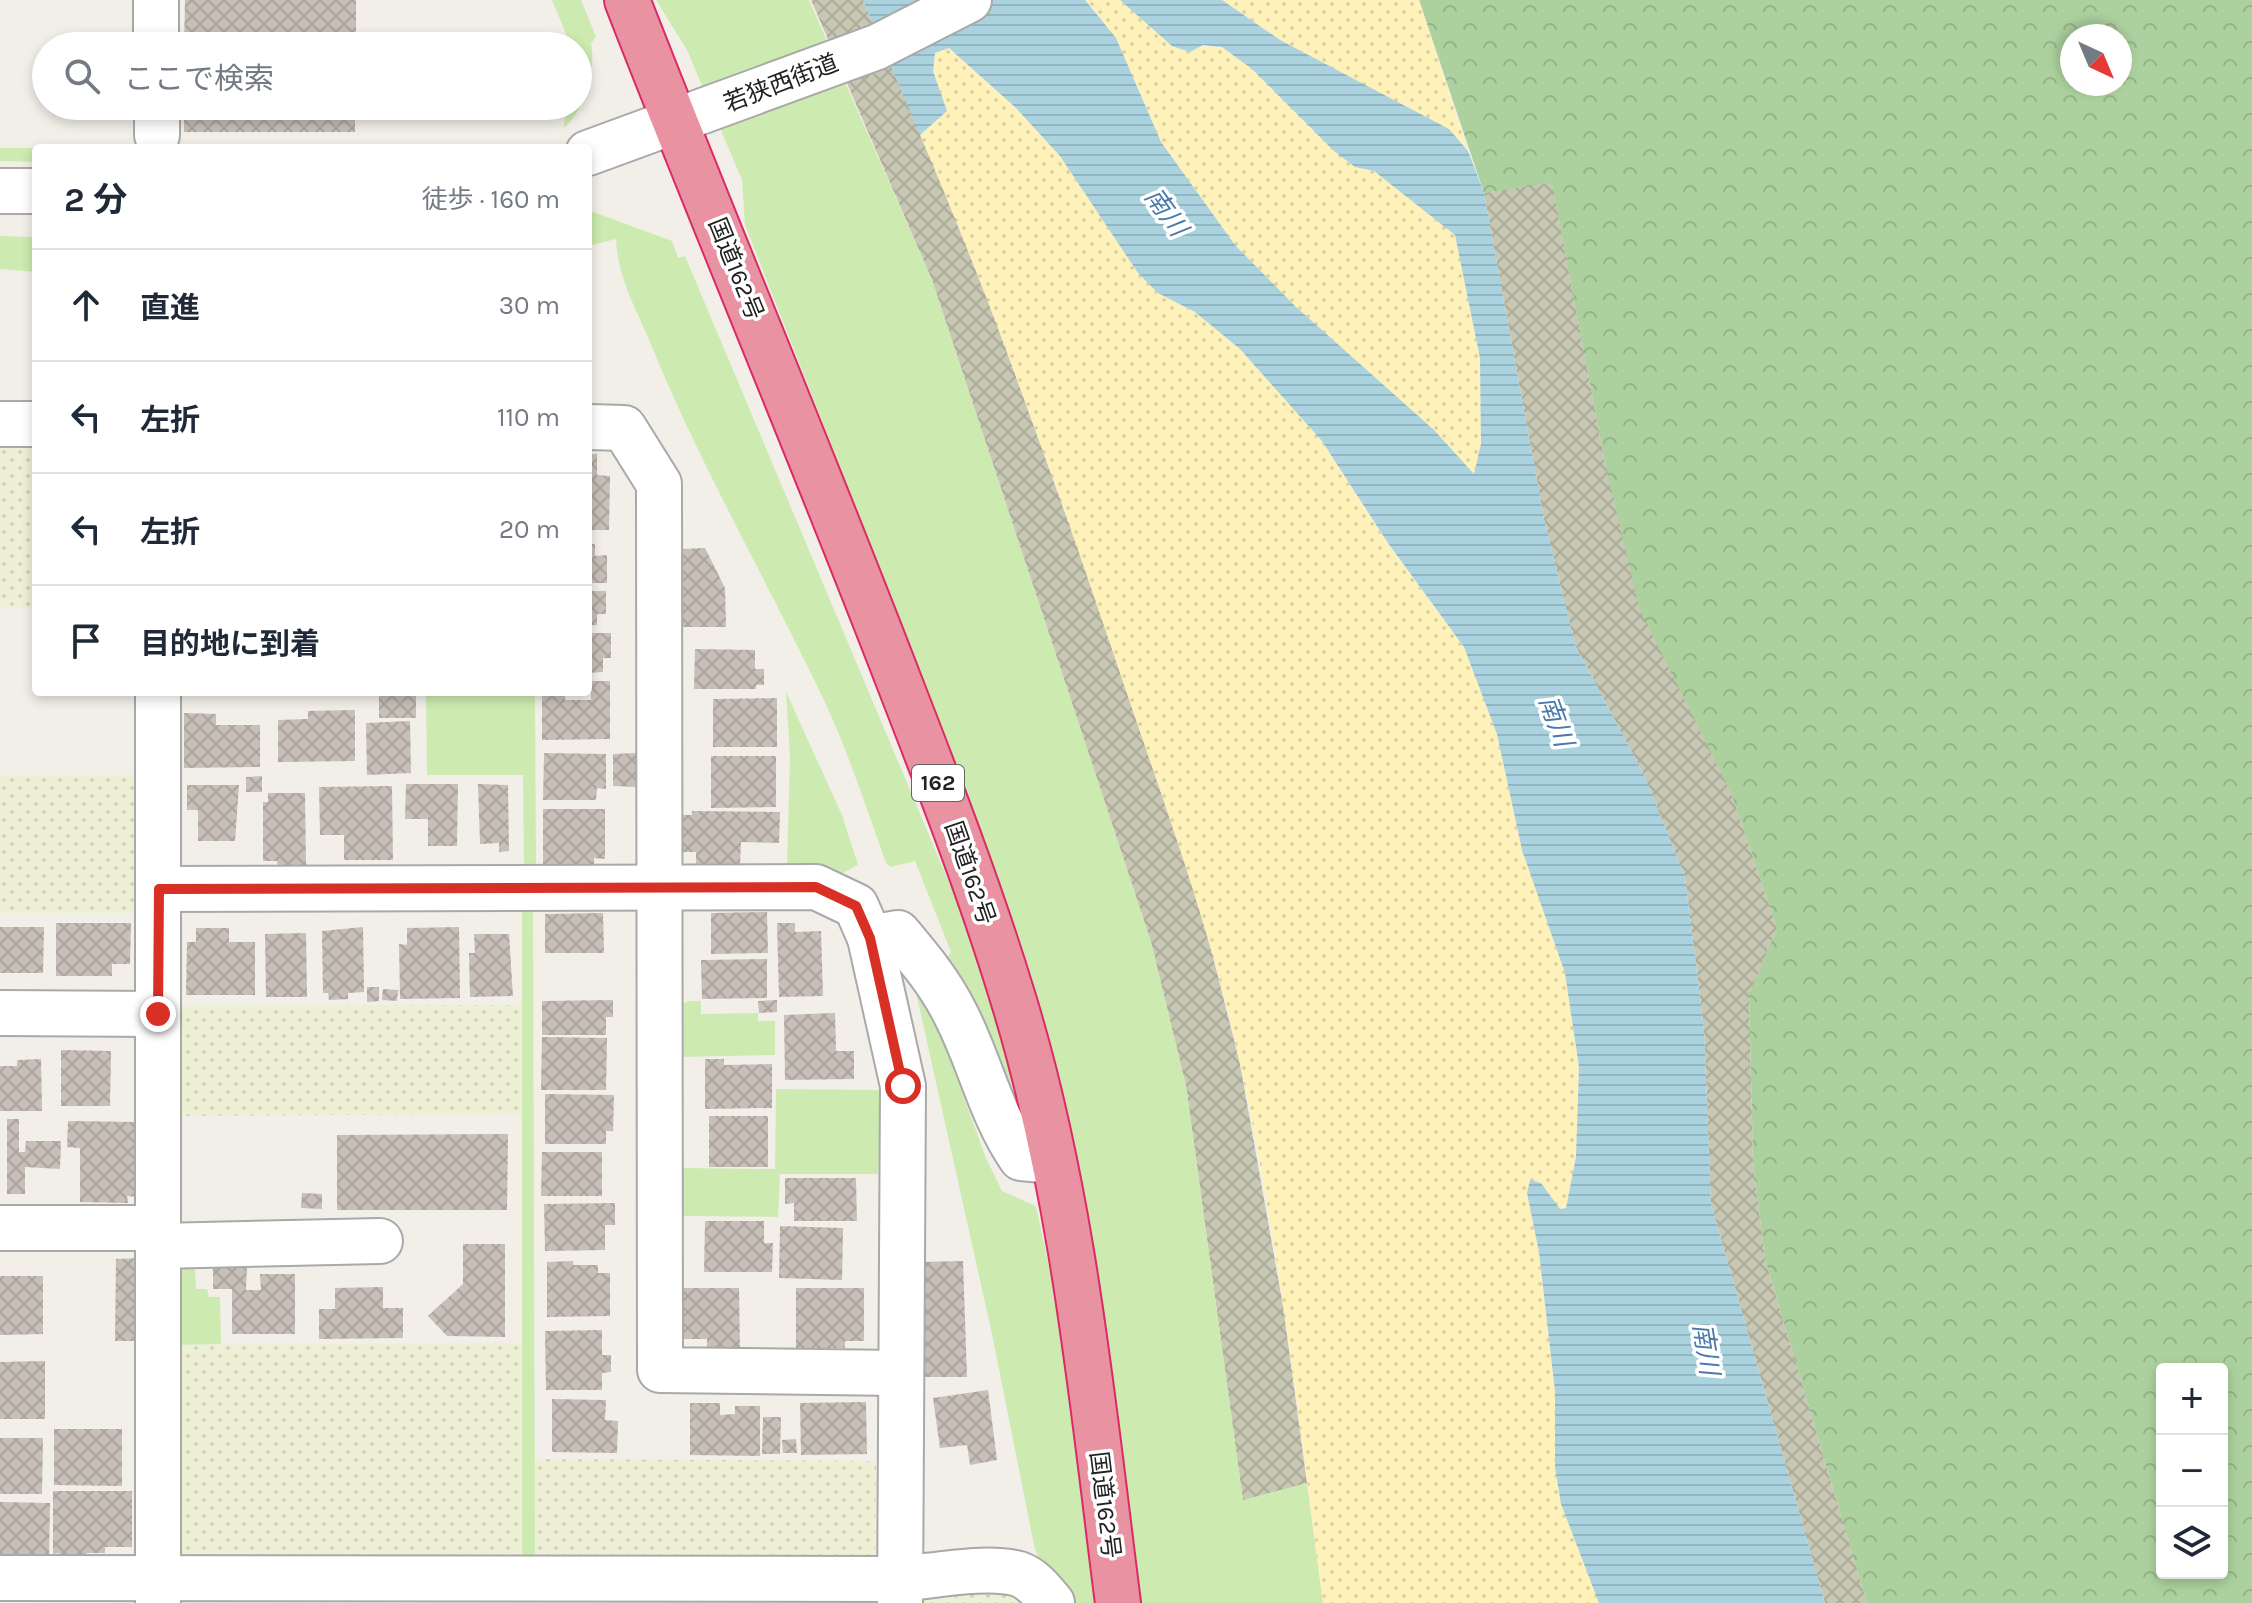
<!DOCTYPE html>
<html lang="ja">
<meta charset="utf-8">
<style>
:root{--surface:#fff;--page:#f6f6f7;--text:#1f2937;--muted:#747a83;--line:#e0e1e3}
body{margin:0;font-family:Karla,"Noto Sans JP",sans-serif;background:var(--page);color:var(--text)}
.controls{position:absolute;right:24px;bottom:24px;display:grid;overflow:hidden;border-radius:8px;box-shadow:0 4px 12px #0003}
.controls button{width:72px;height:72px;display:grid;place-items:center;padding:0;border:0;border-bottom:2px solid var(--line);background:var(--surface);color:var(--text);font:40px sans-serif}
.compass{position:absolute;left:2060px;top:24px;width:72px;height:72px;border-radius:50%;background:var(--surface);box-shadow:0 4px 12px #0003;rotate:136deg}
.stop{position:absolute;width:24px;height:24px;margin:-18px;border:6px solid #d93025;border-radius:50%;background:#fff}
.stop.end{background:#d93025;border-color:#fff;box-shadow:0 2px 8px #0008}
.list{margin:0;padding:0;list-style:none}
h2{display:flex;justify-content:space-between;align-items:center;height:104px;margin:0;padding:0 32px;font-size:34px}
h2 small{font-size:26px;font-weight:400;color:var(--muted)}
.list li{display:grid;grid-template-columns:52px 1fr auto;gap:24px;align-items:center;box-sizing:border-box;height:112px;padding:0 32px;border-top:2px solid var(--line)}
.list b{display:block;font-size:30px;white-space:nowrap}
.list em{font-size:26px;font-style:normal;color:var(--muted)}
.icon{flex:none;width:44px;height:44px;fill:none;stroke:currentColor;stroke-width:2;stroke-linecap:round;stroke-linejoin:round}
.map{position:relative;flex:none;width:2252px;height:1603px;overflow:hidden}
.search{position:absolute;background:var(--surface);box-shadow:0 4px 12px #0003;left:32px;top:32px;width:560px;height:88px;display:flex;align-items:center;gap:20px;box-sizing:border-box;padding:0 28px;border-radius:44px;color:var(--muted);font-size:30px}
.panel{position:absolute;background:var(--surface);box-shadow:0 4px 12px #0003;left:32px;top:144px;width:560px;height:552px;border-radius:8px}
.map>svg:first-child{display:block}
.construction{fill:url(#construction-cross-hatch)}
.farmland{fill:url(#farmland-dots)}
.grass{fill:#cdebb0}
.forest{fill:url(#forest-crowns);fill-rule:evenodd}
.sand{fill:url(#sand-dots)}
.water{fill:url(#water-rules)}
.building{fill:url(#building-cross-hatch)}
.lines{fill:none;stroke-linecap:round;stroke-linejoin:round}
.minor-casing{stroke:#a9a9a9;stroke-width:48}
.highway-casing{stroke:#dc2a67;stroke-width:48}
.minor{stroke:#fff;stroke-width:44}
.highway{stroke:#e892a2;stroke-width:44}
.route{stroke:#d93025;stroke-width:10}
.labels{text-anchor:middle;dominant-baseline:central;stroke-width:7;stroke-linejoin:round;paint-order:stroke}
.shield{fill:#fff;stroke:#646464;stroke-width:2}
.shield-label{font-size:22px;font-weight:bold;fill:#222}
.street-label{font-size:24px;fill:#222;stroke:#fff}
.water-label{font-size:26px;font-style:italic;fill:#4a7aab;stroke:#fff}
</style>
<div class="map">
<svg width="2252" height="1603" viewBox="0 0 2252 1603">
<defs>
<pattern id="construction-cross-hatch" width="8" height="8" patternUnits="userSpaceOnUse" patternTransform="scale(2)"><rect width="8" height="8" fill="#c7c7b4"/><path d="M0 0l8 8M0 8l8-8" fill="none" stroke="#abab9a"/></pattern>
<pattern id="farmland-dots" width="8" height="8" patternUnits="userSpaceOnUse" patternTransform="scale(2)"><rect width="8" height="8" fill="#eef0d5"/><path d="M2 2h.1M6 6h.1" fill="none" stroke="#ccceb7" stroke-width="1.8" stroke-linecap="round"/></pattern>
<pattern id="forest-crowns" width="20" height="18" patternUnits="userSpaceOnUse" patternTransform="scale(2)"><rect width="20" height="18" fill="#add19e"/><path d="M2 6a3 3 0 1 1 6 0M12 15a3 3 0 1 1 6 0" fill="none" stroke="#95b388"/></pattern>
<pattern id="sand-dots" width="8" height="8" patternUnits="userSpaceOnUse" patternTransform="scale(2)"><rect width="8" height="8" fill="#fff1ba"/><path d="M2 2h.1M6 6h.1" fill="none" stroke="#dacea0" stroke-width="1.8" stroke-linecap="round"/></pattern>
<pattern id="water-rules" width="6" height="5" patternUnits="userSpaceOnUse" patternTransform="scale(2)"><rect width="6" height="5" fill="#aad3df"/><path d="M0 2.5h6" fill="none" stroke="#92b5bf"/></pattern>
<pattern id="building-cross-hatch" width="8" height="8" patternUnits="userSpaceOnUse" patternTransform="scale(2)"><rect width="8" height="8" fill="#c7bfb8"/><path d="M0 0l8 8M0 8l8-8" fill="none" stroke="#aba49e"/></pattern>
</defs>
<rect width="100%" height="100%" fill="#f2efe9"/>
<g class="construction">
<polygon points="811,0 863,0 973,258 1085,568 1203,917 1240,1064 1283,1306 1307,1483 1243,1501 1186,1086 1151,942 932,280"/>
<polygon points="1552,182 1605,463 1732,795 1777,928 1749,995 1753,1162 1765,1259 1867,1603 1825,1603 1711,1204 1704,1029 1685,877 1644,775 1575,645 1544,519 1484,193"/>
</g>
<g class="farmland">
<rect x="0" y="432" width="36" height="175"/>
<rect x="0" y="775" width="139" height="138"/>
<polygon points="522,1005 522,1114 176,1116 177,1006"/>
<polygon points="523,1343 522,1560 178,1557 178,1345"/>
<polygon points="534,1459 876,1461 875,1560 535,1559"/>
<polygon points="918,1590 1016,1592 1026,1603 918,1603"/>
</g>
<g class="grass">
<path d="M552,0H581L596,37L591,44C597,64 583,116 563,128L568,106H578V46H571Z"/>
<polygon points="656,0 809,0 932,280 1151,942 1186,1086 1243,1500 1307,1483 1323,1603 1139,1603 968,805 895,607 745,225 742,180 687,50"/>
<polygon points="0,148 55,148 36,148 36,162 0,161"/>
<path d="M588,210L672,241L678,258L685,256L956,899L998,1023L1025,1128L944,962L951,952L915,861L891,867L886,863C866,807 848,751 823,698C766,579 700,465 650,342C636,309 617,276 616,239L588,246Z"/>
<polygon points="0,236 36,237 36,272 0,269"/>
<polygon points="426,692 535,692 536,867 524,867 523,775 427,775"/>
<polygon points="786,692 842,815 858,865 839,875 828,868 787,867 790,756"/>
<polygon points="522,908 533,909 535,1559 522,1560"/>
<polygon points="921,995 944,1043 986,1158 1002,1191 1036,1206 1061,1322 1098,1603 1067,1603 1040,1564 1034,1545 992,1334 917,997"/>
<polygon points="691,1001 701,1001 701,1014 758,1013 758,1021 775,1021 775,1055 679,1057 679,1004"/>
<polygon points="776,1089 878,1090 881,1093 878,1174 780,1174 778,1217 682,1216 682,1168 775,1169"/>
<polygon points="184,1263 195,1263 196,1289 207,1289 209,1297 220,1297 221,1344 178,1345 177,1270"/>
</g>
<path class="forest" d="M1419,0H2252V1603H1867L1765,1259L1753,1162L1749,994L1777,928L1732,795L1639,608L1605,463L1552,183L1484,193ZM2072,36H2120V84H2072ZM2162,1369H2222V1573H2162Z"/>
<g class="sand">
<polygon points="1085,0 1120,0 1172,46 1222,47 1252,69 1334,151 1355,167 1374,171 1455,235 1480,358 1481,444 1474,474 1434,430 1295,306 1235,245 1161,142 1138,88 1101,17"/>
<polygon points="1222,0 1419,0 1468,151 1448,129 1280,40"/>
<path d="M949,48L1015,107L1060,156L1138,273L1158,293L1195,312L1240,349L1322,441L1388,544L1464,647L1497,734L1522,850L1565,973L1579,1067L1576,1157L1566,1208L1561,1209L1527,1193L1539,1252L1555,1391V1467L1599,1603H1323C1299,1423 1279,1242 1240,1064C1212,934 1166,808 1123,682C1061,498 997,314 920,135L947,111L933,71L935,53Z"/>
</g>
<polygon class="water" points="863,0 1085,0 1116,38 1161,142 1235,245 1295,306 1434,430 1474,474 1481,444 1480,358 1455,235 1374,171 1355,167 1334,151 1252,69 1222,47 1203,45 1190,52 1172,46 1120,0 1222,0 1280,40 1449,129 1468,151 1484,193 1544,519 1575,645 1644,775 1685,877 1704,1029 1711,1204 1825,1603 1599,1603 1561,1504 1555,1467 1555,1391 1539,1252 1527,1193 1530,1180 1541,1183 1560,1209 1566,1208 1576,1157 1579,1067 1565,973 1522,850 1497,734 1464,647 1388,543 1322,441 1240,349 1195,312 1158,293 1138,273 1060,156 1015,107 949,48 935,53 933,71 947,111 920,135"/>
<g class="building">
<polygon points="185,0 356,0 356,46 184,46"/>
<rect x="184" y="106" width="171" height="26"/>
<polygon points="588,454 597,454 597,475 610,476 609,530 588,530"/>
<polygon points="588,544 595,544 595,556 607,555 607,583 588,583"/>
<polygon points="705,548 725,588 726,627 683,627 682,549"/>
<polygon points="588,591 606,591 606,614 597,614 597,625 588,625"/>
<polygon points="588,633 611,633 611,658 603,658 603,672 588,673"/>
<polygon points="695,649 755,650 755,669 764,669 764,685 756,685 756,689 694,689"/>
<polygon points="591,681 610,681 610,739 542,740 542,692 565,692 565,700 591,700"/>
<rect x="379" y="692" width="37" height="26"/>
<polygon points="777,698 777,747 713,747 713,699"/>
<polygon points="355,710 355,761 278,762 278,720 308,719 308,711"/>
<polygon points="184,713 216,714 216,725 260,725 260,767 184,768"/>
<polygon points="410,721 411,773 367,775 366,723"/>
<polygon points="544,753 606,754 606,789 597,788 596,800 543,800"/>
<polygon points="636,753 636,787 613,786 613,754"/>
<polygon points="711,756 776,756 776,807 711,808"/>
<polygon points="262,776 262,792 246,792 246,777"/>
<polygon points="406,784 458,784 457,846 428,846 428,819 405,819"/>
<polygon points="478,784 508,785 509,851 499,852 499,843 480,844"/>
<polygon points="187,785 239,785 235,841 198,841 198,810 187,810"/>
<polygon points="392,786 393,860 344,860 344,835 320,835 319,787"/>
<polygon points="268,793 305,793 306,866 278,866 277,861 263,861 263,802 268,802"/>
<polygon points="543,809 605,809 605,859 594,858 594,867 543,867"/>
<polygon points="692,811 780,812 779,843 741,842 740,866 696,866 696,852 679,852 679,815 692,815"/>
<polygon points="767,912 768,953 711,954 711,913"/>
<polygon points="603,913 604,953 545,953 545,914"/>
<polygon points="56,923 131,923 130,964 112,964 112,976 56,976"/>
<polygon points="777,923 795,923 795,932 821,931 823,996 779,997"/>
<polygon points="0,927 44,927 43,973 0,973"/>
<polygon points="363,927 364,992 348,993 348,999 329,1000 328,993 323,993 322,931"/>
<polygon points="459,927 460,998 400,999 399,944 407,945 407,928"/>
<polygon points="196,928 229,928 229,942 255,942 255,995 186,995 187,942 196,942"/>
<polygon points="306,933 307,997 266,997 265,934"/>
<polygon points="474,934 509,934 513,996 470,997 469,953 475,953"/>
<polygon points="767,959 767,998 702,999 701,960"/>
<polygon points="367,987 379,987 379,1001 367,1002"/>
<polygon points="383,989 398,990 397,1001 382,1000"/>
<polygon points="613,1000 613,1017 606,1017 606,1035 542,1035 542,1001"/>
<polygon points="777,1000 777,1012 759,1013 758,1001"/>
<polygon points="835,1013 836,1051 854,1051 854,1079 785,1080 784,1015"/>
<polygon points="542,1037 607,1038 606,1090 541,1090"/>
<polygon points="61,1050 111,1051 110,1106 61,1106"/>
<polygon points="41,1059 42,1111 0,1111 0,1066 17,1066 17,1060"/>
<polygon points="705,1059 724,1059 724,1065 772,1064 772,1108 705,1109"/>
<polygon points="545,1094 614,1095 613,1131 606,1131 606,1144 545,1144"/>
<rect x="709" y="1116" width="59" height="51"/>
<polygon points="7,1119 19,1119 19,1152 25,1152 26,1141 61,1141 60,1169 25,1167 25,1194 7,1194"/>
<polygon points="68,1121 138,1122 137,1197 127,1196 128,1203 80,1202 80,1148 67,1147"/>
<polygon points="508,1134 507,1210 337,1210 337,1135"/>
<polygon points="542,1152 602,1152 602,1196 541,1196"/>
<polygon points="785,1178 856,1178 857,1221 794,1221 794,1203 785,1204"/>
<polygon points="302,1193 322,1194 322,1209 301,1208"/>
<polygon points="615,1203 615,1225 605,1225 605,1250 545,1251 544,1204"/>
<polygon points="705,1221 764,1221 764,1243 773,1243 772,1272 704,1272"/>
<polygon points="780,1226 843,1228 842,1280 779,1278"/>
<polygon points="463,1244 505,1244 505,1337 447,1336 428,1316 463,1284"/>
<polygon points="141,1258 141,1341 115,1341 116,1259"/>
<polygon points="573,1261 573,1265 598,1265 598,1273 610,1273 610,1316 547,1317 547,1262"/>
<polygon points="963,1261 967,1377 917,1377 917,1262"/>
<polygon points="213,1267 247,1267 246,1290 261,1290 260,1274 295,1274 295,1334 232,1334 232,1289 213,1289"/>
<polygon points="0,1276 43,1276 43,1334 0,1335"/>
<polygon points="383,1287 383,1308 403,1308 403,1338 319,1339 319,1309 335,1309 335,1288"/>
<polygon points="681,1288 739,1288 740,1355 707,1356 707,1339 681,1339"/>
<polygon points="796,1288 864,1288 864,1341 845,1341 845,1348 796,1348"/>
<polygon points="602,1330 602,1355 611,1355 611,1372 602,1373 602,1390 546,1390 545,1331"/>
<polygon points="45,1361 45,1419 0,1419 0,1362"/>
<polygon points="988,1390 997,1460 970,1465 967,1445 940,1448 933,1398"/>
<polygon points="552,1399 606,1400 605,1420 618,1421 617,1453 552,1452"/>
<polygon points="866,1402 867,1454 801,1455 800,1403"/>
<polygon points="690,1403 720,1403 720,1415 735,1414 735,1406 760,1406 760,1456 690,1455"/>
<polygon points="763,1417 781,1417 780,1454 762,1454"/>
<polygon points="54,1429 122,1429 122,1486 54,1485"/>
<polygon points="0,1438 43,1438 42,1494 0,1494"/>
<polygon points="796,1439 797,1453 783,1453 782,1440"/>
<polygon points="53,1491 132,1491 132,1547 105,1547 105,1553 87,1553 87,1560 59,1560 59,1553 53,1554"/>
<polygon points="0,1502 50,1503 49,1558 0,1558"/>
</g>
<g class="lines">
<g class="minor-casing">
<g id="minor">
<polyline points="156,0 156,46"/>
<polyline points="157,106 157,135"/>
<polyline points="588,153 877,47 969,0"/>
<polyline points="0,191 36,191"/>
<polyline points="0,424 36,424"/>
<polyline points="588,427 624,428 659,484 660,1370 900,1373"/>
<path d="M159,889L816,887L856,906L870,938L898,933C920,959 940,983 955,1013C980,1061 990,1113 1021,1158L1053,1161"/>
<polyline points="870,938 903,1086 900,1603"/>
<polyline points="0,1013 158,1014"/>
<polyline points="0,1228 158,1228"/>
<polyline points="158,1246 380,1241"/>
<path d="M0,1578L900,1579C933,1576 988,1565 1019,1574C1033,1579 1043,1592 1052,1603"/>
<polyline points="158,1603 158,692"/>
</g>
</g>
<g class="highway-casing">
<path id="highway" d="M627,0C716,229 812,455 900,684C940,787 980,890 1012,995C1073,1191 1092,1400 1118,1603"/>
</g>
<use href="#minor" class="minor"/>
<use href="#highway" class="highway"/>
</g>
<g class="lines">
<polyline class="route" points="158,1014 159,889 816,887 856,906 870,938 903,1086"/>
</g>
<g class="labels">
<rect class="shield" x="912" y="765" width="52" height="36" rx="6"/>
<g class="shield-label">
<text x="938" y="783">162</text>
</g>
<g class="street-label">
<text transform="translate(781 83) rotate(-21)">若狭西街道</text>
<text transform="translate(736 269) rotate(68)">国道162号</text>
<text transform="translate(970 873) rotate(71)">国道162号</text>
<text transform="translate(1105 1505) rotate(83)">国道162号</text>
</g>
<g class="water-label">
<text transform="translate(1166 212) rotate(54)">南川</text>
<text transform="translate(1556 721) rotate(70)">南川</text>
<text transform="translate(1706 1349) rotate(81)">南川</text>
</g>
</g>
</svg>
<div class="controls">
<button>+</button>
<button>−</button>
<button><svg class="icon" aria-label="layers" viewBox="0 0 24 24"><path d="M12 4l9 5-9 5-9-5zM3 14l9 5 9-5"/></svg></button>
</div>
<svg class="compass" viewBox="-18 -18 36 36"><path d="M0-13l5 13h-10z" fill="#e53935"/><path d="M0 13l5-13h-10z" fill="#747a83"/></svg>
<div class="stop" style="left:903px;top:1086px"></div>
<div class="stop end" style="left:158px;top:1014px"></div>
<div class="search"><svg class="icon" aria-label="search" viewBox="0 0 24 24"><circle cx="10" cy="10" r="6"/><path d="M15 15l6 6"/></svg>ここで検索</div>
<section class="panel">
<h2>2 分<small>徒歩 · 160 m</small></h2>
<ul class="list">
<li><svg class="icon" aria-label="ahead" viewBox="0 0 24 24"><path d="M12 20V5M6 11l6-6 6 6"/></svg><div><b>直進</b></div><em>30 m</em></li>
<li><svg class="icon" aria-label="left" viewBox="0 0 24 24"><path d="M17 20v-9H6M10 6l-5 5 5 5"/></svg><div><b>左折</b></div><em>110 m</em></li>
<li><svg class="icon" aria-label="left" viewBox="0 0 24 24"><path d="M17 20v-9H6M10 6l-5 5 5 5"/></svg><div><b>左折</b></div><em>20 m</em></li>
<li><svg class="icon" aria-label="arrive" viewBox="0 0 24 24"><path d="M6 21V4h12l-3 4 3 4H6"/></svg><div><b>目的地に到着</b></div></li>
</ul>
</section>
</div>
